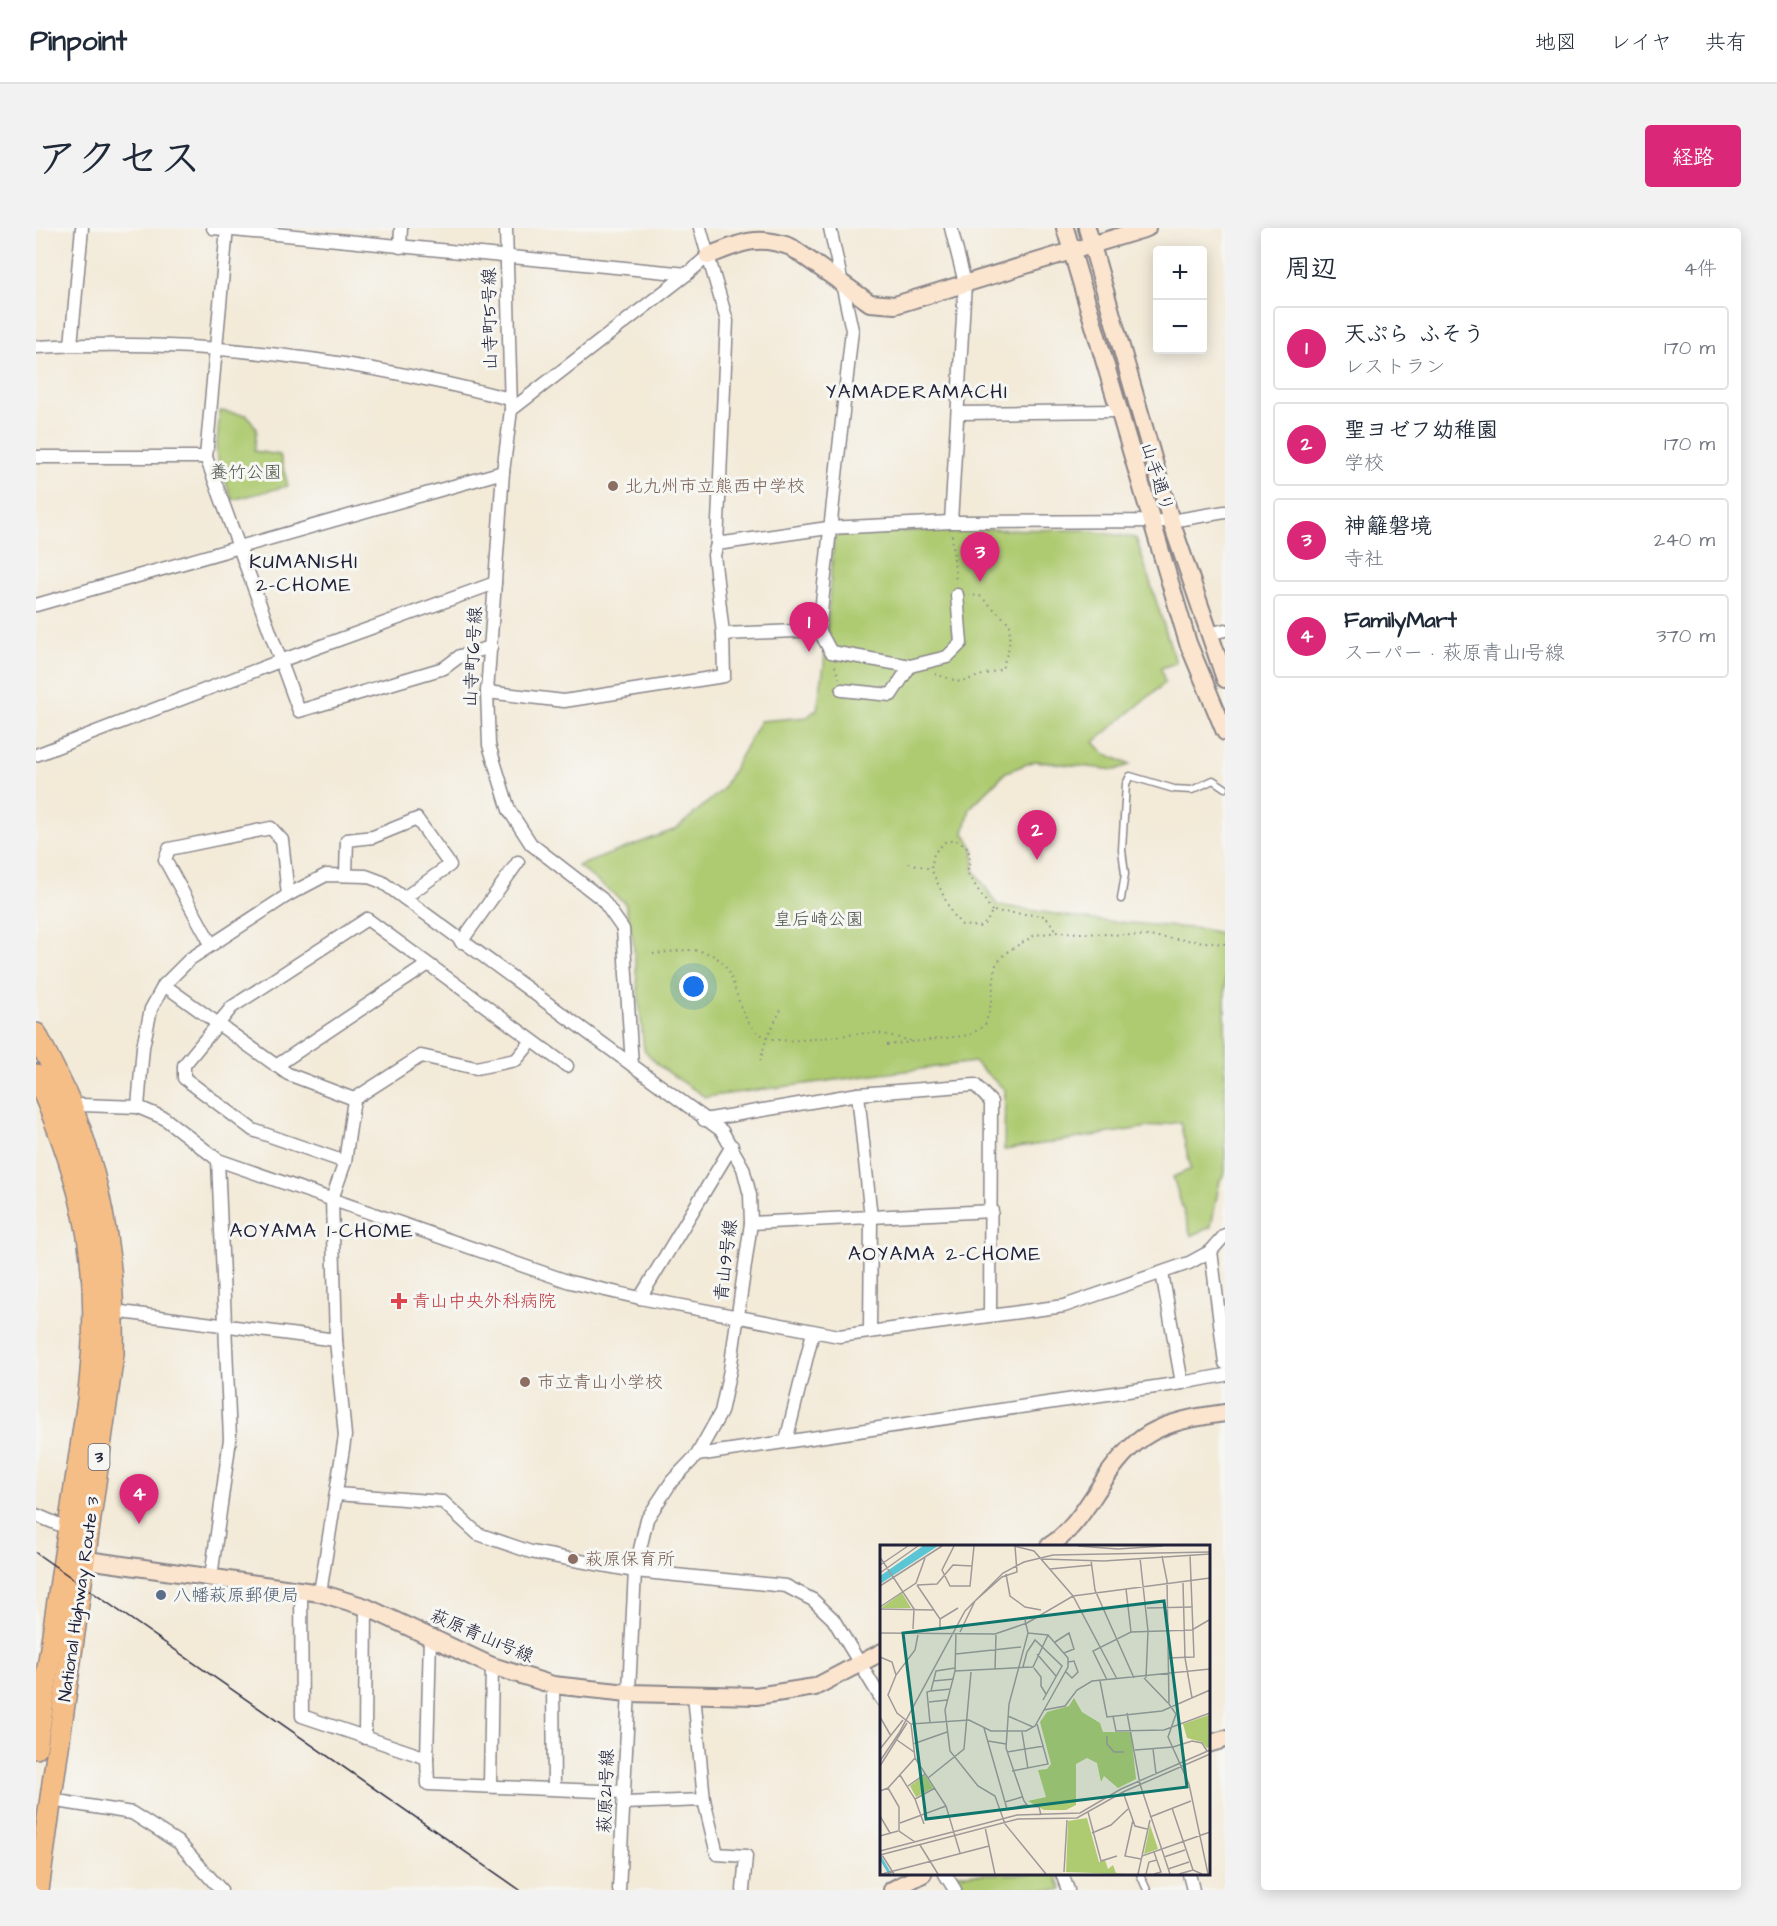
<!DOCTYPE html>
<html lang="ja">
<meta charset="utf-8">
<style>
:root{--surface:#fff;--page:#f2f2f3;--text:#1f2937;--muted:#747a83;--line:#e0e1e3;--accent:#db2777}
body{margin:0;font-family:"Architects Daughter","Klee One",sans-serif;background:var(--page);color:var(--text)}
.controls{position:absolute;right:18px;top:18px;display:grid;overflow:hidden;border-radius:6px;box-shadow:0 3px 15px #0003}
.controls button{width:54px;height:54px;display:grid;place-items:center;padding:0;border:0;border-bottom:2px solid var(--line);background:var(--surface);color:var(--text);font:30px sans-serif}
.you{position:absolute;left:658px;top:759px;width:21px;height:21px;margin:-15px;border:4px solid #fff;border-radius:50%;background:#1a73e8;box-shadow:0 0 0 9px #1a73e833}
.badge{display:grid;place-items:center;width:39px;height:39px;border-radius:50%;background:var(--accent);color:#fff;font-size:20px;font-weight:700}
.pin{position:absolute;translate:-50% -50px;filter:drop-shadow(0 2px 3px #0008)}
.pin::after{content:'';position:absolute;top:32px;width:21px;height:18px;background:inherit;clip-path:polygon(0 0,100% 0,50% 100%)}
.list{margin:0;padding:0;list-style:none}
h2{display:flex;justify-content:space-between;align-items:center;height:78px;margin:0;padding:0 24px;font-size:26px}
h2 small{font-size:20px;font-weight:400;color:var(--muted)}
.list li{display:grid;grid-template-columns:39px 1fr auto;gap:18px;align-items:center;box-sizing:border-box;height:84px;margin:0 12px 12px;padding:0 12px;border:2px solid var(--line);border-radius:6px}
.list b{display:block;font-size:22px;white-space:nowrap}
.list p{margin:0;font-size:20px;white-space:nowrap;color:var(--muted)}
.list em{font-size:20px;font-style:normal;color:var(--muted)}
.map{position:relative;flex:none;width:1189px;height:1662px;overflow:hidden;border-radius:6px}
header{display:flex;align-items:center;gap:36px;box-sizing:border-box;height:84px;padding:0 30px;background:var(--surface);border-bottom:2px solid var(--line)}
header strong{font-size:28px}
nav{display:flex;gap:33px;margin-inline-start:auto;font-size:21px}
.intro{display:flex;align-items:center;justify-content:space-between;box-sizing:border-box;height:144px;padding:0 36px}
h1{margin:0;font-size:42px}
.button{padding:15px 27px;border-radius:6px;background:var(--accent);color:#fff;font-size:21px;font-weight:700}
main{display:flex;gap:36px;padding:0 36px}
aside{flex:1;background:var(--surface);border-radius:6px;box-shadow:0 3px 15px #0003}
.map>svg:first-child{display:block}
.green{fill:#aecb71;stroke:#687656;stroke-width:1.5}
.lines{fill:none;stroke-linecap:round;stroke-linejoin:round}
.lane-casing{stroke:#8a868a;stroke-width:9}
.street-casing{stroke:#8a868a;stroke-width:15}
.secondary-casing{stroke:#8a868a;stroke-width:20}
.highway-casing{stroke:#8a868a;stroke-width:24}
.path{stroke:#8a868a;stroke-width:2;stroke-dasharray:1.5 4.5;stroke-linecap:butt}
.lane{stroke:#fff;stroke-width:6}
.street{stroke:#fff;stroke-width:12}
.secondary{stroke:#fbe5cf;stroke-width:16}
.highway{stroke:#f6be87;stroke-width:21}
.tram{stroke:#22223b;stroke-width:1.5}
.education-dot{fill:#8d6e63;stroke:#f6f6f2;stroke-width:2}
.health-dot{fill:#e0444e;stroke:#f6f6f2;stroke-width:2}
.service-dot{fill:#5c6f8a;stroke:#f6f6f2;stroke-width:2}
.labels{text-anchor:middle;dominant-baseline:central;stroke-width:6;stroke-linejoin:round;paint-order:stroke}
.shield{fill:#f6f6f2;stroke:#626272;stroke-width:1.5}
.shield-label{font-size:16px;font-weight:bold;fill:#22223b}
.street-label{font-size:18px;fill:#22223b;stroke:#f6f6f2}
.park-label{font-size:18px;fill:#4c554b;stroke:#f6f6f2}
.education-label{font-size:18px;fill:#785e54;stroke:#f6f6f2;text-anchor:start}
.health-label{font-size:18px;fill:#be3a42;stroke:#f6f6f2;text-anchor:start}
.service-label{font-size:18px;fill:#4e5e75;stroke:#f6f6f2;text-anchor:start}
.neighbourhood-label{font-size:20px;letter-spacing:1.5px;fill:#22223b;stroke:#f6f6f2}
.inset-river{fill:none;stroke:#5ac5d4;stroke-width:3}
.inset-road{fill:none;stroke:#9f9a99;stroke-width:1.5}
.view{fill:#0f766e;fill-opacity:0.15;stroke:#0f766e;stroke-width:3}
.inset-edge{fill:none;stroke:#22223b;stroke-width:3}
</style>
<header>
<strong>Pinpoint</strong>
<nav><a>地図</a><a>レイヤ</a><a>共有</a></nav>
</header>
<div class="intro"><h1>アクセス</h1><a class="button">経路</a></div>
<main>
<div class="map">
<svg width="1189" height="1662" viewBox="0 0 1189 1662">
<rect width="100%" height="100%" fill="#f6f6f2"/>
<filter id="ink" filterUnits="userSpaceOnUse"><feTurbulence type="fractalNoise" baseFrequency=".0167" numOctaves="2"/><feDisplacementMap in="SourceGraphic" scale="12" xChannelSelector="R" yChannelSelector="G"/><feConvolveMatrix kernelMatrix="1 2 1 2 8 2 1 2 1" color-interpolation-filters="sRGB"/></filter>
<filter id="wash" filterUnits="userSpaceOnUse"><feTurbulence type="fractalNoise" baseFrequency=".008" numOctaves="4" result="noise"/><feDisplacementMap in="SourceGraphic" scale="24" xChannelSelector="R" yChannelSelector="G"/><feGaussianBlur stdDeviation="1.35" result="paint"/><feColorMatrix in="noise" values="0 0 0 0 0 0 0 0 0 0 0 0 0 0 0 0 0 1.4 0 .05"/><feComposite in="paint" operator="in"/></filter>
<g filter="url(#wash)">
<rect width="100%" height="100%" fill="#f3ead8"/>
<g class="green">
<polygon points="184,183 211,187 221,201 218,223 244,227 252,258 196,272 180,225"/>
<polygon points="913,301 1048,302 1100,310 1140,435 1125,440 1129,455 1058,514 1068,525 1094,537 1079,542 999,533 970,544 934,580 928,605 938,621 938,642 961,677 1057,692 1166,701 1189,706 1189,945 1184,952 1175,999 1155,1008 1137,949 1155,941 1144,894 968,922 969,862 938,834 669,869 623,838 608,822 597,712 589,675 542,638 640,601 686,562 724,493 771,489 781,481 788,437 798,307"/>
<polygon points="918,1646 1020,1646 1026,1662 927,1662"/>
</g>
</g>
<g filter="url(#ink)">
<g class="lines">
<g class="lane-casing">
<g id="lane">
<polyline points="1085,671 1089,646 1086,622 1090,556 1094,548 1138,561 1156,562 1177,552 1189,560"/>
<polyline points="1104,1646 1111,1662"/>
</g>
</g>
<g class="street-casing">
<g id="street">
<polyline points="177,0 651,46 672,28"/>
<polyline points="191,0 170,229 263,483 408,440 424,428 455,419"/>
<polyline points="470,0 475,182 467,244 451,464 453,517 473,582 495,616 566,671 587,701 596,837 686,903 707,940 714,967 715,995 694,1142 685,1184 661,1227 636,1253 611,1291 599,1343 583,1662"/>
<polyline points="915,0 929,55 915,294"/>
<polyline points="364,19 365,0"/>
<polyline points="35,117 46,0"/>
<path d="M0,119C158,110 321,131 474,171"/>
<polyline points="475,182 651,46"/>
<polyline points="923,185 1081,183"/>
<polyline points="0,229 170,229"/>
<polyline points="681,316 792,300 915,294 1135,293 1189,284"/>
<polyline points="0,377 467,244"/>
<polyline points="783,402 795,424 874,438 911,429 925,415 921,367"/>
<polyline points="687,406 783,402 816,102 794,0"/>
<polyline points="1172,406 1189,402"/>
<polyline points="806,462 855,467 874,438"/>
<polyline points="451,464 528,473 688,448 687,406 678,327 681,316 691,93 664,0"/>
<polyline points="0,527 244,433 459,355"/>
<polyline points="310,646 311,612 337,609 381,591 414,637 368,670"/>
<polyline points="425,714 482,634"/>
<polyline points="175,716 129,632 133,621 235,600 246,612 252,667"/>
<polyline points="128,757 252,846 318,871 309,934 296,971 300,1112 309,1208 284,1365"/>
<polyline points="240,838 391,737"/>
<polyline points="822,866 835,990 834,1103"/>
<polyline points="318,871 385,828 440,840 480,832 496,813"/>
<polyline points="102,879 107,819 115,781 128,757 154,731 252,667 290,647 330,648 346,654 596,837"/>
<polyline points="32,881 46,877 102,879 128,890 182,932 534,1054 604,1070 803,1108 1028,1078 1153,1035 1175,1023 1189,1007"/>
<polyline points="668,892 822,866 939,857 955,874 954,1087"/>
<polyline points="309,934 217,902 148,850 148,837 196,779 331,691 531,838"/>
<polyline points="715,995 956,983"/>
<polyline points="1175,1023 1189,1135"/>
<polyline points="604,1070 696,918"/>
<polyline points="78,1083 300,1112"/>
<polyline points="1146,1155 1189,1147"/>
<polyline points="750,1213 777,1104"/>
<polyline points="661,1227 1146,1155 1126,1045"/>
<polyline points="301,1266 407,1274 442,1306 495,1324 599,1343 750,1358 777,1372 797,1391 846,1472"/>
<polyline points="0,1287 38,1303"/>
<polyline points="175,1349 194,1211 182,932"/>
<polyline points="265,1364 266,1488 391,1530 392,1556 588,1564"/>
<polyline points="517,1457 518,1560"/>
<polyline points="658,1467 668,1572 681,1626 710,1628 707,1662"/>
<polyline points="329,1510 330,1379"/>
<polyline points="391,1530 394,1408"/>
<polyline points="454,1556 456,1438"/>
<polyline points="15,1572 96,1585 143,1615 185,1662"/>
<polyline points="589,1575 668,1572"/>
<polyline points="909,1646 919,1662"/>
<polyline points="1026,1646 1032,1662"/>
<polyline points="1153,1646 1157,1662"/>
</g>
</g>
<g class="secondary-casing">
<g id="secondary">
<polyline points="1029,0 1152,415 1189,504"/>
<polyline points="1051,0 1135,293 1189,451"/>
<path d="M672,28C704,15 721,6 755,19L834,75L859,77L1111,0"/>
<path d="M1013,1318C1034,1305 1048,1283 1061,1263C1098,1204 1122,1194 1189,1185"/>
<polyline points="37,1330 284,1365 330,1379 456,1438 517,1457 592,1465 720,1468 779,1459 846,1424"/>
<polyline points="1172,1516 1189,1511"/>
<polyline points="856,1662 887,1646"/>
</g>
</g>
<g class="highway-casing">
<g id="highway">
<path d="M0,806C12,830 26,855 36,880C67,959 79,1042 77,1126L2,1662"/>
<path d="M0,847C52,966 68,1042 52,1172L0,1520"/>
</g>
</g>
<g class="path">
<polyline points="916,307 920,355"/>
<polyline points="799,438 803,450"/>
<polyline points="899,446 924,454 966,441 973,419 974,396 944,368 933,367"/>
<polyline points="873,635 895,641"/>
<polyline points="956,683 931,645 934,633 932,620 923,613 910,613 898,625 895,641 916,686 926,697 943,699 951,694 956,683 1009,688 1022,704"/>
<path d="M617,726C629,725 642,722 654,722C714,724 687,789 730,809C753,819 812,804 840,805C852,806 865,811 876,813"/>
<polyline points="851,817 934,807 949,797 954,781 960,737 969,725 999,707 1022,704 1111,708 1189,716"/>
<polyline points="724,833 731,809 745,782"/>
</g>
<use href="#lane" class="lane"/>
<use href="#street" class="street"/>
<use href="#secondary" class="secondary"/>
<use href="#highway" class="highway"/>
<polyline class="tram" points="0,1325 484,1662"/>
</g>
</g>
<g class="education-dot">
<circle cx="577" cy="258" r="6"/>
<circle cx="489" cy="1154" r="6"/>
<circle cx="537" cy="1331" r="6"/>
</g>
<path class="health-dot" d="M360 1064h6v6h6v6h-6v6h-6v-6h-6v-6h6z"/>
<circle class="service-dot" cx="125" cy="1367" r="6"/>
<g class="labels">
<rect class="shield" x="52.5" y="1216" width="21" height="26" rx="4.5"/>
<g class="shield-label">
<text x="63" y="1229">3</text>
</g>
<g class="street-label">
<text transform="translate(454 91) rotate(-91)">山寺町5号線</text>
<text transform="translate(1121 249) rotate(73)">山手通り</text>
<text transform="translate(437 429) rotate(-87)">山寺町6号線</text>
<text transform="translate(690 1032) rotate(-83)">青山9号線</text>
<text transform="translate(43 1371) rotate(-82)">National Highway Route 3</text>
<text transform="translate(446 1408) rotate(23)">萩原青山1号線</text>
<text transform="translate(570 1563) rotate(-88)">萩原21号線</text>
</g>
<g class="park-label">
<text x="210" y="244">養竹公園</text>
<text x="783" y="691">皇后崎公園</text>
</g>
<g class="education-label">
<text x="589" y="258">北九州市立熊西中学校</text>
<text x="501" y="1154">市立青山小学校</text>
<text x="549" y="1331">萩原保育所</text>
</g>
<g class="health-label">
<text x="376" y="1073">青山中央外科病院</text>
</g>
<g class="service-label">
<text x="137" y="1367">八幡萩原郵便局</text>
</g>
<g class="neighbourhood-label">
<text x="881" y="164">YAMADERAMACHI</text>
<text x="268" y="334">KUMANISHI<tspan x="268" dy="23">2-CHOME</tspan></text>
<text x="286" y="1003">AOYAMA 1-CHOME</text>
<text x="909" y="1026">AOYAMA 2-CHOME</text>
</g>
</g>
<g transform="translate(844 1317)">
<rect width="330" height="330" fill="#f3ead8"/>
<path d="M22,48L31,63H1ZM194,153L202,167L220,178L223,187H251L256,234L238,243L224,231L221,237L217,218L207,213L196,219V260L186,265H164L148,256L166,252L158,225L167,224L171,219L160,177L167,167L189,161ZM329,170L330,202L327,203L322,197L307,193L303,179ZM45,230L53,243L36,252L30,241ZM207,273L219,317L225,315L228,324L233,320L236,328L244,329L186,327L188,276ZM270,280L278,304L264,309Z" fill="#aecb71"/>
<path d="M43,1H58L0,39V31Z" fill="#5ac5d4"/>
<path class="inset-river" d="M0,312L10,329"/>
<path class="inset-road" d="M74,1L62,25L70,41H90L94,1M134,1L154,6L193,51L237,134M198,1L238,4L283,1M282,11L287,36L289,159L296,169L288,192L309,239L328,329M0,12L34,64L33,84M260,13L268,86L266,133M162,14L224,16L330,9M211,15L215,45L254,133M0,20L28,1M170,24L212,20M0,28L38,1M126,29L130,51L145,62L161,65M303,38L305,113L312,153M37,40L57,39L73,20L92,21M37,40L60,74V85M0,41L62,1M246,44L251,87M330,50V169M0,62L36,38L45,13M267,63L313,62M0,64L54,65M60,74L78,63M145,75L148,88L129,159L126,203L144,256L148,261L159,262L161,270M80,87L95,56L122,32L137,27L135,1M0,88L115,89L147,78L193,51L330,33M76,88L75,126L65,165L70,206L98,241L115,251L125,279L166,329M148,88L168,90L188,113V122L164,165M38,90L35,105L16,130L8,150L17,168L31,179L89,175L111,186H146L155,181L164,165L185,161L197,145L212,136L330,124M175,97L189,88L194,104L184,108M76,109L141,102M157,109L176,131M0,112L12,117L16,130M288,113L314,112L310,10M143,122L147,107L155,95L182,121L163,155M154,123L161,132V141L166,149M115,124L116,90M75,126L153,122L168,90M186,127L192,133L198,127L194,116L188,117M264,133L288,158M227,135L213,106L251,87L312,85L329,75M53,136L74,134M220,136L227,172L282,166L330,145M51,146L71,144M49,157L67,155M247,168L260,239L290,329M128,171L153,182M233,171L236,186L284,185L330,168M0,172L11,191M50,178L47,147L51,146L56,126L75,123M31,179L35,213L66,261L80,308M104,183L125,257L142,252M142,187L148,224M227,191V199L234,207H244M17,195L34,207M108,196L126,199M33,199L67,187M0,204L23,175M273,204L276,229M255,205L293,202L312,196L322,198L327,206M127,207L164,201M0,216L19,188L85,66L123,28L144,17L173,10L330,7M0,221L27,178M132,226L168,219L157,179M20,230L35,254L44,279M48,233L84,204L91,127M28,241L45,229M8,243L19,262V286L35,297M0,246L8,243L35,213M243,247L255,281L267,284M35,254L55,243M125,257L127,264L146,260M292,263L313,325M208,267L221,316L237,311M0,271L10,288M270,272L311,256M253,275L245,311L261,314M20,278L66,261M105,282L115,329M212,288L231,280L248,264M0,291L18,286M40,300L58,329M0,306L137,270L200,268L241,244L330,205M274,307L281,327L274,329M0,310L138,274L197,273L243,247L330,209M2,310L14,329M262,311L270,275M284,312L305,305M288,324L309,317M184,327L187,275M2,329L109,301M258,329L262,311L330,287M266,329L269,317L277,315M299,329L313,325L322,329"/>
<path class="view" d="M284,56L307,242L46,274L23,88Z"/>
<rect width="330" height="330" class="inset-edge"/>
</g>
</svg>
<div class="controls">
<button>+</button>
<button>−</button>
</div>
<div class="you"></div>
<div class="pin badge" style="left:773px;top:424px">1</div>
<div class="pin badge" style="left:1001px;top:632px">2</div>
<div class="pin badge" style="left:944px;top:354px">3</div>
<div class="pin badge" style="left:103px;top:1296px">4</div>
</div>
<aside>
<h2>周辺<small>4件</small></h2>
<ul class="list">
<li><span class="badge">1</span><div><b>天ぷら ふそう</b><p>レストラン</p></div><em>170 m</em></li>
<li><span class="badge">2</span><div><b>聖ヨゼフ幼稚園</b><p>学校</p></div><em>170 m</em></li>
<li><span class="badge">3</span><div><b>神籬磐境</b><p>寺社</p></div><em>240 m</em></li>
<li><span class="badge">4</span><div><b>FamilyMart</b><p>スーパー · 萩原青山1号線</p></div><em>370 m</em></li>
</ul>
</aside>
</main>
